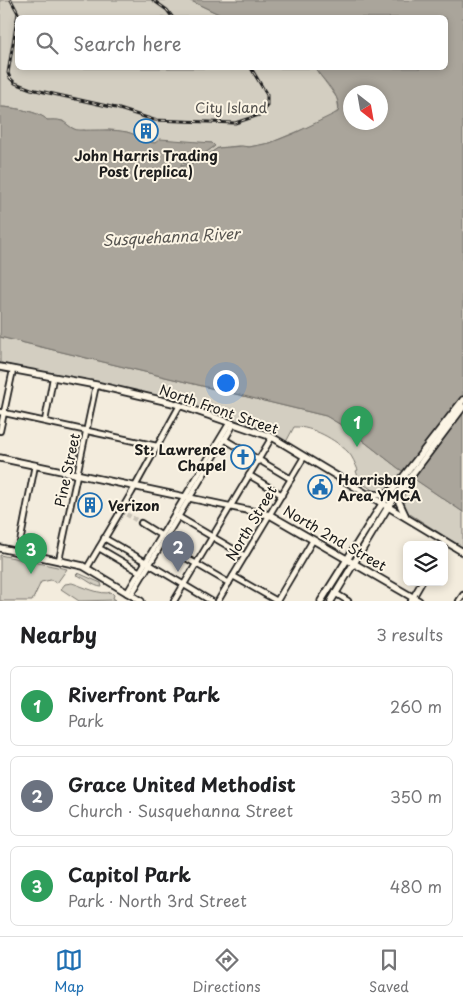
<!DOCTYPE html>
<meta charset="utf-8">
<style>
:root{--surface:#fff;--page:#f2f2f2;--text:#202124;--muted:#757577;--line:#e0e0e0;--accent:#1f6fb2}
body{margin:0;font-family:"Playpen Sans",sans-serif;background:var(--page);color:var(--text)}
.controls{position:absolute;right:15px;bottom:15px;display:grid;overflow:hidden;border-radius:8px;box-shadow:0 2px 8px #0003}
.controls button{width:45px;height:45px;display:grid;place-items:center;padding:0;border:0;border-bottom:1px solid var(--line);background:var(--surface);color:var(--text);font:25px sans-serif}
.compass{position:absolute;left:343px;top:85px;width:45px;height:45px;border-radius:50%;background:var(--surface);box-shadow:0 2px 8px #0003;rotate:149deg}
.you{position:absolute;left:225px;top:382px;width:18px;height:18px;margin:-12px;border:4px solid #fff;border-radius:50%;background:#1a73e8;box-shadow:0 0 0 8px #1a73e833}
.badge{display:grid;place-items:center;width:32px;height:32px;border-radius:50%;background:var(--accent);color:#fff;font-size:16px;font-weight:700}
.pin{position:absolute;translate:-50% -41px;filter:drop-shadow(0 1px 2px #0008)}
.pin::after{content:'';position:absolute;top:26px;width:18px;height:15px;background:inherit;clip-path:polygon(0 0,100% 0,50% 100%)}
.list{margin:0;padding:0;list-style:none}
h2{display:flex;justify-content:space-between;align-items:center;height:65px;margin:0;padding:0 20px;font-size:21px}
h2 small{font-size:16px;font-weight:400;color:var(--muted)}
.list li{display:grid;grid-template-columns:32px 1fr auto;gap:15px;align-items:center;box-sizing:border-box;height:80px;margin:0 10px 10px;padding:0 10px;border:1px solid var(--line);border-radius:8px}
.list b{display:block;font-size:19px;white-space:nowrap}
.list p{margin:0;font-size:16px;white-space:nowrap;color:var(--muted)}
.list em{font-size:16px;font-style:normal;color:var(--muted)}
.icon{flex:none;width:28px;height:28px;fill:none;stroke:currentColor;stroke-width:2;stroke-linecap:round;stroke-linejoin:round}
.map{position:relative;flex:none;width:463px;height:601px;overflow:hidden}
.search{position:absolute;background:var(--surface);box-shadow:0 2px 8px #0003;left:15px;right:15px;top:15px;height:55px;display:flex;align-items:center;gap:12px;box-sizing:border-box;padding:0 18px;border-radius:8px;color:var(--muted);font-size:19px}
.sheet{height:335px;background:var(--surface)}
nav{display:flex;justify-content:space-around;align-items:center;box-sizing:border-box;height:70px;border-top:1px solid var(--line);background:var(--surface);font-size:14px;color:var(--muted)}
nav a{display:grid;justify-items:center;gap:2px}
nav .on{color:var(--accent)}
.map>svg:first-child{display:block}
.green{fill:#d3cec1;stroke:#78756e}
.water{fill:#aaa59b;stroke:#716e68;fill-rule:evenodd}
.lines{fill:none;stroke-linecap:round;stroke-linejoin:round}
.minor-tunnel{stroke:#c8c2b6;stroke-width:4.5;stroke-dasharray:4.5 2;stroke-linecap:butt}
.minor-casing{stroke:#1c1c1c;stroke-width:8}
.major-casing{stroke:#1c1c1c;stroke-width:9}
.minor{stroke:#fcf5e5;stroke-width:4.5}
.major{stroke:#fcf5e5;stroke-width:5.5}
.rail-casing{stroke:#1c1c1c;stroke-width:3}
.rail{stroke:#fcf5e5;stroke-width:1;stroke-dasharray:4;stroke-linecap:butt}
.labels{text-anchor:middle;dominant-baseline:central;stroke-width:4;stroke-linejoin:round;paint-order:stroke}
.park-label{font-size:14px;fill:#53514e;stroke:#fcf5e5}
.poi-label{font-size:14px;font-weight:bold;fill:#1c1c1c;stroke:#fcf5e5;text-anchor:start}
.street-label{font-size:14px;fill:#1c1c1c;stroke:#fcf5e5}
.water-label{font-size:15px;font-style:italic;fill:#55534f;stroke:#fcf5e5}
</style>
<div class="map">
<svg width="463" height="601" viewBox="0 0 463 601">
<rect width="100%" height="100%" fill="#f3ecdd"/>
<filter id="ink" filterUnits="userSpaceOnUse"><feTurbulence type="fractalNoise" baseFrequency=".02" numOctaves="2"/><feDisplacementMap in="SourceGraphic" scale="10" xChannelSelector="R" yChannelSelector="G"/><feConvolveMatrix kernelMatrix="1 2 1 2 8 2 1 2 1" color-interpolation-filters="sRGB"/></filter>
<g filter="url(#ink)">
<g class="green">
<path d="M0,0H189L221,15L236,17L18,18V68H315L337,98L339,110L330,118L270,143L249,147L238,146L218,148L195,163L181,166L180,164L194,161L215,146L212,143H155L143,141L138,136L127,132L107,130L90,132L84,130L78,131L70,127L63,121L47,120C41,112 11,107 0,107Z"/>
<path d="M0,337L326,416L348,429L398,468L463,512V548L360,482L356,471L358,470C355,464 353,457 348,452C336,440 312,426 294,427L286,442L276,436L138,393L0,363Z"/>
<polygon points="0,555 67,569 57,583 51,580 41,582 32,601 0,601"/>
<path d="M78,573L101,583L102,587C93,587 85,577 76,575Z"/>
<path d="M72,583C82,586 102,596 111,592L114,595L113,598L116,600L79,601L61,589L65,584Z"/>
</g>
<path class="water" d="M189,0H463V512L398,468L348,429L326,416L0,337V107C11,107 41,112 47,120C52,120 57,119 62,121C68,124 72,130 79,130C97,131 131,126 143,141L155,143L160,139L212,143L215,146L194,161L181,164V166L195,163L218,148L242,146L249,147L270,143L295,133L338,112C343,96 322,80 315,68H446V18L236,17L221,15ZM350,92H380V122H350Z"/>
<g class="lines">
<polyline class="minor-tunnel" points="121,511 141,523"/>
<g class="minor-casing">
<g id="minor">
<polyline points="0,412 157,446"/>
<polyline points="45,421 53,378"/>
<polyline points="0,431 13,370"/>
<polyline points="224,439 291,479"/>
<polyline points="249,475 282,495"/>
<polyline points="177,516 245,556"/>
<polyline points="141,523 162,536"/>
<polyline points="104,538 146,562"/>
<polyline points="162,544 229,583"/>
<polyline points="99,548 140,572"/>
<polyline points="18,553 35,465"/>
<polyline points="59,560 96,385"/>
<polyline points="149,564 211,601"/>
<polyline points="87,568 132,492 180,405"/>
<polyline points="233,576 277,601"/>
<polyline points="127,593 230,422"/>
<polyline points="335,593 348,601"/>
<polyline points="131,595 234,424"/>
<polyline points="174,601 272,437"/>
<polyline points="218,601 304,457"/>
<polyline points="277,601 313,540"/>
<polyline points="411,601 422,582"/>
<polyline points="459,601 463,595"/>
</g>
</g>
<g class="major-casing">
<g id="major">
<polyline points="0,367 96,385 173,403 272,437 463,552"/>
<polyline points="0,458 270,515 419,601"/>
<polyline points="400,493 399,502 406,517"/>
<polyline points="370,494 383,495 392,490"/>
<polyline points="0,548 83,566 141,601"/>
<polyline points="321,601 382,504 463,400"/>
<polyline points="331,601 388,507 463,407"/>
</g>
</g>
<use href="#minor" class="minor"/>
<use href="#major" class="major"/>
<g class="rail-casing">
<g id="rail">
<polyline points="11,0 18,13 8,73 10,78 15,83 31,89 116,108 154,120 235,123 259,115 264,111 267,105 267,95 251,68"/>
<polyline points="153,0 167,10 173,18"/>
</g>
</g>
<use href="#rail" class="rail"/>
</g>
</g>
<defs>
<g id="building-ring" transform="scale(1.25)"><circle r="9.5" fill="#fcf5e5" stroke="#1f6fb2" stroke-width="1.5"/><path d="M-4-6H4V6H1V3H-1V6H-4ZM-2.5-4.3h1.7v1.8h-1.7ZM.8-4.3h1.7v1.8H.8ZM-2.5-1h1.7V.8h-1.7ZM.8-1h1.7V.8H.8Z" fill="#1f6fb2"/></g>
<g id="church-ring" transform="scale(1.25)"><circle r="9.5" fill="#fcf5e5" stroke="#1f6fb2" stroke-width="1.5"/><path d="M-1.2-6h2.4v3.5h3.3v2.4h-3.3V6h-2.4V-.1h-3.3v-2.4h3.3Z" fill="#1f6fb2"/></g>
<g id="civic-ring" transform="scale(1.25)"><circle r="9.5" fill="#fcf5e5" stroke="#1f6fb2" stroke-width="1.5"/><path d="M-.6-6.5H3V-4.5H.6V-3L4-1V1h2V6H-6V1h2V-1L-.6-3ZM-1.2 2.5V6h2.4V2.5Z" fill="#1f6fb2"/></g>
</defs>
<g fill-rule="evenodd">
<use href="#building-ring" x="146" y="131"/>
<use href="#church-ring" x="243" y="457"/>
<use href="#civic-ring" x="320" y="487"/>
<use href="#building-ring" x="90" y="505"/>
</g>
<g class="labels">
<g class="park-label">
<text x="231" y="107">City Island</text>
</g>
<g class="poi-label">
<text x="146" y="155" text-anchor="middle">John Harris Trading<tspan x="146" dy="16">Post (replica)</tspan></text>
<text x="226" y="449" text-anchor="end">St. Lawrence<tspan x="226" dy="16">Chapel</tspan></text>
<text x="338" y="479">Harrisburg<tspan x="338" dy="16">Area YMCA</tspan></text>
<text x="108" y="505">Verizon</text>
</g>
<g class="street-label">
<text transform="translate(219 409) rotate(19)">North Front Street</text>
<text transform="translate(67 470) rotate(-78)">Pine Street</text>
<text transform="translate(251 523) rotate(-59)">North Street</text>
<text transform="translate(335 538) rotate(30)">North 2nd Street</text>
</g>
<g class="water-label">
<text transform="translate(171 236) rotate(-3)">Susquehanna River</text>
</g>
</g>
</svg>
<div class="controls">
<button><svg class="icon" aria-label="layers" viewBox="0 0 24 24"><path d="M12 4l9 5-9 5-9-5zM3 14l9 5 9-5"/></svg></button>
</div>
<svg class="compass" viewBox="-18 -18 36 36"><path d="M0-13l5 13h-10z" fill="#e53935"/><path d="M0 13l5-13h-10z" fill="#757577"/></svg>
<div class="you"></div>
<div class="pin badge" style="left:357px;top:447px;background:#2e9e5b">1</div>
<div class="pin badge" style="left:178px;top:572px;background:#6b7280">2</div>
<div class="pin badge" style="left:31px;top:574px;background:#2e9e5b">3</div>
<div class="search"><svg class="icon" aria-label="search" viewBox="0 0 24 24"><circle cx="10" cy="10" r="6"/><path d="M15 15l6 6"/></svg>Search here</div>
</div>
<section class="sheet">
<h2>Nearby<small>3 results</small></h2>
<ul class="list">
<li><span class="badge" style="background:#2e9e5b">1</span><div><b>Riverfront Park</b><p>Park</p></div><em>260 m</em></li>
<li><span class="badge" style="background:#6b7280">2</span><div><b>Grace United Methodist</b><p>Church · Susquehanna Street</p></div><em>350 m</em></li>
<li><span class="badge" style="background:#2e9e5b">3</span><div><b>Capitol Park</b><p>Park · North 3rd Street</p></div><em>480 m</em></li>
</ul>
</section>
<nav>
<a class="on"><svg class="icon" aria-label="map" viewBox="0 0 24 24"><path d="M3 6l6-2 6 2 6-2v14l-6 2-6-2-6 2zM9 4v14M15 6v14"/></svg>Map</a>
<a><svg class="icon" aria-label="directions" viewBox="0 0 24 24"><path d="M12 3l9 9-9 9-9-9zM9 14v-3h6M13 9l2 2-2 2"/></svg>Directions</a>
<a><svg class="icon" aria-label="saved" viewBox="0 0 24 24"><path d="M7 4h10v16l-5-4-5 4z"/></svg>Saved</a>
</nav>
